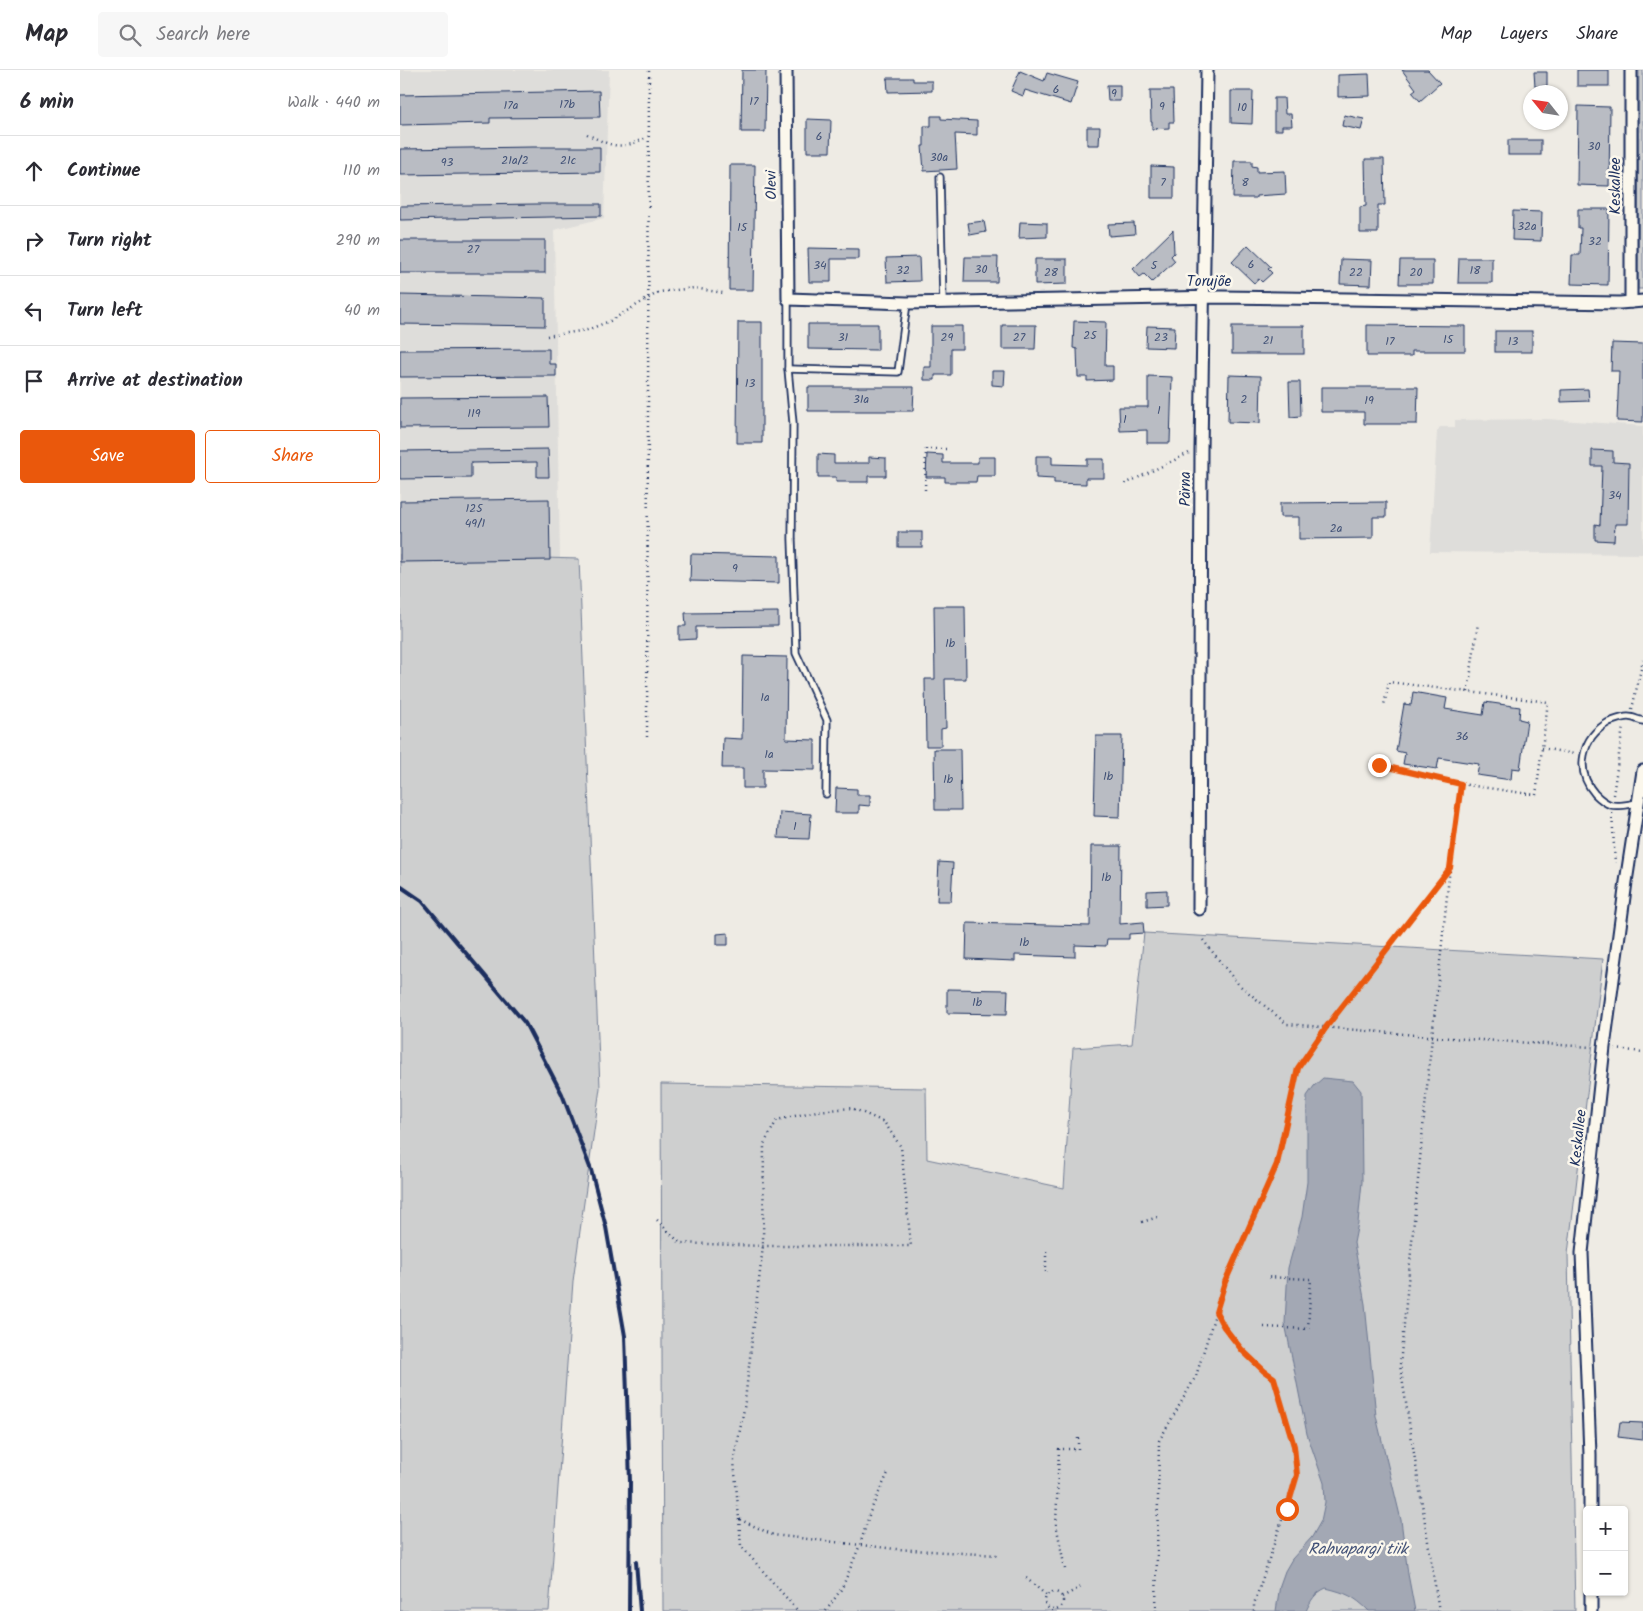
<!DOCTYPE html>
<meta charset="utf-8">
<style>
:root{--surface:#fff;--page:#f7f7f7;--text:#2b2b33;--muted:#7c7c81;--line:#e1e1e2;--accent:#ea580c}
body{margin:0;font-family:Kalam,sans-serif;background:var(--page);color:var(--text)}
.controls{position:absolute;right:15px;bottom:15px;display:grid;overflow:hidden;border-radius:5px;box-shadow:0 1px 4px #0004}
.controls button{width:45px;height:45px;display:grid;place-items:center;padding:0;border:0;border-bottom:1px solid var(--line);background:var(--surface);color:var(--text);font:25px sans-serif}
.compass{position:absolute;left:1123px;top:15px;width:45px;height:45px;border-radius:50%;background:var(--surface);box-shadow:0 1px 4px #0004;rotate:300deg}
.stop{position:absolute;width:15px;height:15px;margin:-11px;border:4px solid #ea580c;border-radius:50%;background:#fff}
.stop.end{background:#ea580c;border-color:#fff;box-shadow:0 1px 5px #0008}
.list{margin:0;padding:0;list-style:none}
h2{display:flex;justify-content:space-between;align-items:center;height:65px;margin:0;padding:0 20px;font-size:21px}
h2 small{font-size:16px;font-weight:400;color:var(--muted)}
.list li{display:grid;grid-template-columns:32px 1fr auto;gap:15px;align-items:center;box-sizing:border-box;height:70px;padding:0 20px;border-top:1px solid var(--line)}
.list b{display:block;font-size:19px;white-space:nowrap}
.list em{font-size:16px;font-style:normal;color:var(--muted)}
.actions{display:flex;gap:10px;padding:15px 20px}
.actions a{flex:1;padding:11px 0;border:1px solid var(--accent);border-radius:5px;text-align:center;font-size:18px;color:var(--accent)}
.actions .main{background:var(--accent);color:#fff}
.icon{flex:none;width:28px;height:28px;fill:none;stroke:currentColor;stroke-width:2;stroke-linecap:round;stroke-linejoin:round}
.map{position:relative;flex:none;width:1243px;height:1541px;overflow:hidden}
header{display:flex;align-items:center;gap:30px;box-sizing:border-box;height:70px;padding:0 25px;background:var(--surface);border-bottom:1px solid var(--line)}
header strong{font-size:24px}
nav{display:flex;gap:28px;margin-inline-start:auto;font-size:18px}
.search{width:350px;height:45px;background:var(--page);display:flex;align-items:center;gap:12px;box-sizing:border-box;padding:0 18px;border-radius:5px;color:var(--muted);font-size:19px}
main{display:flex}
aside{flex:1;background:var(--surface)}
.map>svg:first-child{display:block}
.built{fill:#deddda}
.green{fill:#cecfcf;stroke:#747f96}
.water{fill:#a3a8b4;stroke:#6d7892}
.building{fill:#b9bcc3;stroke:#1b2f5e}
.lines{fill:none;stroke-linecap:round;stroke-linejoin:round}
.lane-casing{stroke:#1b2f5e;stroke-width:9}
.street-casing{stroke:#1b2f5e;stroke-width:15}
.path{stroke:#1b2f5e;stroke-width:2.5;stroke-dasharray:1 4;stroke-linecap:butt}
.lane{stroke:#fbf7ec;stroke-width:5.5}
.street{stroke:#fbf7ec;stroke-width:11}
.rail{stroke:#1b2f5e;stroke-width:4}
.route{stroke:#ea580c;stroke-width:6}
.labels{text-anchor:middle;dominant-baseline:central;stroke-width:5;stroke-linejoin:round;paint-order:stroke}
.number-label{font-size:12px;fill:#425277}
.street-label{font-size:15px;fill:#1b2f5e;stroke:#fbf7ec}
.water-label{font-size:16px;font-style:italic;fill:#445378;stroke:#fbf7ec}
</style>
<header>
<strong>Map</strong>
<div class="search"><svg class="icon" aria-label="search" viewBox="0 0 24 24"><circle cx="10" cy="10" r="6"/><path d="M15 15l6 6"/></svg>Search here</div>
<nav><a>Map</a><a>Layers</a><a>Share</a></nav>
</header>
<main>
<aside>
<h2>6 min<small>Walk · 440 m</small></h2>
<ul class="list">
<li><svg class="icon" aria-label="ahead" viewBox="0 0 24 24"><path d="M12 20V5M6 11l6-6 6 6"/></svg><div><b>Continue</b></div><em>110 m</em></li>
<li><svg class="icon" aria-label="right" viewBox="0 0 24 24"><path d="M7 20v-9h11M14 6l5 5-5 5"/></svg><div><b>Turn right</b></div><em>290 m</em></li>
<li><svg class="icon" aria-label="left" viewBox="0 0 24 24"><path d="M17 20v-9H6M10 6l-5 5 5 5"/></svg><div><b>Turn left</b></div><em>40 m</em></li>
<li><svg class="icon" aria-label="arrive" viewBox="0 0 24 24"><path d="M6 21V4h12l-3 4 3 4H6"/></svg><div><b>Arrive at destination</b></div></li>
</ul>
<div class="actions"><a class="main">Save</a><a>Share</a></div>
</aside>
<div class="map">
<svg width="1243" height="1541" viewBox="0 0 1243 1541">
<rect width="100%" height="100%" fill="#eeebe4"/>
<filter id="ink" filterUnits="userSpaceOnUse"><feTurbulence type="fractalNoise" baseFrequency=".02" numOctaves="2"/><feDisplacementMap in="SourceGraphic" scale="10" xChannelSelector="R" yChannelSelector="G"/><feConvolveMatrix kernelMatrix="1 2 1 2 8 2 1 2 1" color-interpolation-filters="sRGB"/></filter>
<g filter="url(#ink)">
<g class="built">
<polygon points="0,0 209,0 204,148 154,160 160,488 0,484"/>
<polygon points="1147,349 1243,356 1243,484 1030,482 1037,362 1040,357 1055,357 1055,350"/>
</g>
<g class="green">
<polygon points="1239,0 1243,0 1243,219 1238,219"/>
<polygon points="0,484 179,489 200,1018 173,1211 149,1541 0,1541"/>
<polygon points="744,863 1203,889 1168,1184 1175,1541 263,1541 261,1014 526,1018 527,1089 664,1118 673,978 732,974"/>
</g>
<path class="water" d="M923,1008L953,1011L961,1021L962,1112L958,1153L954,1173L965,1234L976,1346L1001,1450L1008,1504L1015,1541H969C954,1526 946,1523 926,1518C915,1523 911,1530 906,1541H876L880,1515L885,1501L892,1489L912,1467L921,1451L925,1432L924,1413L907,1364L885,1253L888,1198L902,1147L907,1112V1026L914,1016Z"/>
<g class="building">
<polygon points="342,0 366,0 365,62 341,62"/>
<polygon points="1002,0 1028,0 1040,13 1020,31 1012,22 1016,19"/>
<rect x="1177" y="0" width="32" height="16"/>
<polygon points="620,1 644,11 647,3 678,12 671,34 625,20 623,26 611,21"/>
<polygon points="1134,2 1147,2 1147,16 1135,17"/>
<polygon points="969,4 970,26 938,27 938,5"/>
<polygon points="487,8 513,8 513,11 532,11 532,21 488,22"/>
<polygon points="707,15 720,15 720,31 708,31"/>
<polygon points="750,20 773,20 774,52 769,52 769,58 752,59 752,52 751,52"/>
<polygon points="199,21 200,47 90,48 90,53 0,55 0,25"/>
<polygon points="831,21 853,21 852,54 831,53"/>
<polygon points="874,28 884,28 885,44 891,44 892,56 882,56 882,60 874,60"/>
<polygon points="1178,36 1210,37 1209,116 1177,115"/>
<polygon points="944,45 964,49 961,60 942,56"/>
<polygon points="531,46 541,46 541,49 577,51 577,65 555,64 557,99 524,101 522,76 524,76 524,56 531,56"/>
<polygon points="407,49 431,50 430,82 407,82"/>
<polygon points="687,57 700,57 699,75 687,75"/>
<rect x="1108" y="70" width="33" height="15"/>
<polygon points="133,77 200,77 200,102 0,105 0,79"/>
<polygon points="965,89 984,89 985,135 978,135 978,163 960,163 960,137 966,136"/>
<polygon points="834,91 852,91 852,96 857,97 857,102 885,101 886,124 856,126 856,128 833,128"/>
<polygon points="330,95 355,95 353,220 329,220"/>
<polygon points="751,96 774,97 774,128 751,128"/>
<polygon points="136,134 201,134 201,146 0,150 0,136"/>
<polygon points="1178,139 1209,139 1208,215 1171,214 1172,185 1180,185 1181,158 1178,158"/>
<polygon points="1113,141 1142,142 1141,171 1112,170"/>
<polygon points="584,151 586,162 570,165 568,153"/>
<polygon points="620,152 647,153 647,167 619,168"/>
<polygon points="734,153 735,164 709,166 708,154"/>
<polygon points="773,160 774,183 771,186 775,191 752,212 744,204 740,207 733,199"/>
<rect x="0" y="170" width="145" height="33"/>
<polygon points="848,175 871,197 868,199 872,203 862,212 859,209 854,213 832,192"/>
<polygon points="408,178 459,179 459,189 431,189 431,212 409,212"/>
<polygon points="519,187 520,211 487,212 486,188"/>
<polygon points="565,187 598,187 597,212 564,212"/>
<polygon points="1059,188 1092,188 1092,213 1058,213"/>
<polygon points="635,189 667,189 667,214 635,215"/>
<polygon points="941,189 972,190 971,215 940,214"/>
<polygon points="1000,190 1033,190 1033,214 999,214"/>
<polygon points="0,225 145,228 145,256 0,254"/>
<polygon points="674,251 706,252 705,296 713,296 713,310 687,311 687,307 678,307 677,279 673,278"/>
<polygon points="338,252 362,252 362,373 337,373"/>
<polygon points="408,254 478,254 478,280 408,279"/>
<polygon points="602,255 636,255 635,279 602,279"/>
<polygon points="967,255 1065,256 1065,281 1012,281 1012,286 967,286"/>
<polygon points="531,256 562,256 562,279 551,279 551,305 535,305 535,310 524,310 524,297 531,297"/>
<polygon points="747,256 775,257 774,278 746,277"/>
<rect x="832" y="256" width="72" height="28"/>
<rect x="1095" y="261" width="37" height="21"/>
<polygon points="1212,273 1243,274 1243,352 1217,351 1219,301 1211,301"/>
<polygon points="149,279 149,294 156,294 156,306 0,307 0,280"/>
<polygon points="592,301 605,301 604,316 592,315"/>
<polygon points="829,305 861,306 860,353 828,352"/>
<polygon points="748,306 772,307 770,373 747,373 747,360 720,361 719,337 748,337"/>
<polygon points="889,312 900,312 901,346 890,347"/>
<polygon points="408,317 514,317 513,341 408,341"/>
<polygon points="921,317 1018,317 1017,354 964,354 964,342 921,342"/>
<polygon points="1188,319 1189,331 1161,332 1161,320"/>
<polygon points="148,327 149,357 0,358 0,328"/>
<polygon points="148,379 149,407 137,407 137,392 71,393 71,408 0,409 0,381"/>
<polygon points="1192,380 1213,381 1213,392 1229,393 1228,454 1215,454 1214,471 1195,470 1195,454 1200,455 1202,396 1192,396"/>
<polygon points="418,384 434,385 434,393 469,393 469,387 486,388 486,406 468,406 468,412 436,412 436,407 418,407"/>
<polygon points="527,384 543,385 543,393 578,393 578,387 595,387 595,406 577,406 576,412 545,412 545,407 526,407"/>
<polygon points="636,386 652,386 652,394 687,395 687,389 704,389 704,408 686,408 686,414 654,413 654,409 636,408"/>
<polygon points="149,429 150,490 0,492 0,431"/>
<polygon points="986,432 986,447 973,447 973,468 899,469 899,447 880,447 880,433"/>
<rect x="498" y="462" width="24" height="15"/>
<polygon points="291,484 379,486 379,513 290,511"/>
<polygon points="534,536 565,536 566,609 545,609 546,658 541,659 541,676 526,676 525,609 535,609"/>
<polygon points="378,542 378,556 296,557 296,569 279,570 279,556 286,556 285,543"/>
<polygon points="343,586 387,587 386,669 415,670 415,700 363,699 363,718 343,718 343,698 322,698 323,668 342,669"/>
<polygon points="1013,622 1047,628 1045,639 1083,645 1085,632 1120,637 1119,649 1127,651 1120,699 1112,698 1111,710 1077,705 1079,694 1039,688 1037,699 1003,694 1005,683 996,681 1004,634 1011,635"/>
<polygon points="696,666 722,666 720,747 694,746"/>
<polygon points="534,679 560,679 561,740 535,740"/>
<polygon points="436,718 457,719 457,725 470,725 470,736 459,735 459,743 435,743"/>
<polygon points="380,742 411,744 409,769 378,768"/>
<polygon points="691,776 721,776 720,854 743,852 744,863 729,864 729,869 707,869 706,876 675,875 675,887 615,885 615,891 566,889 567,853 690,856"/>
<polygon points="539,792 553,793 551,831 537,831"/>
<polygon points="767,820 767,835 747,836 747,821"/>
<polygon points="328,863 328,875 317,875 317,864"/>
<polygon points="547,919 608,920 607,944 547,943"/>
<polygon points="1220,1352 1243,1353 1243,1370 1218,1367"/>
</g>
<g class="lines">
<g class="lane-casing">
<g id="lane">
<polyline points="540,107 543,232"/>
<polyline points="388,229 388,299 393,353 392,469 396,583 427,650 426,724"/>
<polyline points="388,299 498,302 507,233"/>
<path d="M1238,733C1230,734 1218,737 1211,735C1205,733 1200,729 1195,724C1174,700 1182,667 1209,652C1215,650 1222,647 1228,647C1233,647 1238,650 1243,651"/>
</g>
</g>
<g class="street-casing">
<g id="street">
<polyline points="386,0 388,229 507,233 821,227 1220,233 1243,231"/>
<polyline points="1231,232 1231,0"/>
<polyline points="799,839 801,380 807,0"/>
<polyline points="1190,1440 1190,1384 1182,1183 1204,977 1226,812 1243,701"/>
<polyline points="1191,1522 1191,1541"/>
</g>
</g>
<g class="path">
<path d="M187,64C212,77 223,81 248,66"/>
<polyline points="147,266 187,260 210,251 259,222 294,218 323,223"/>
<polyline points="725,414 789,383"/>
<polyline points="525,420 526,379 547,379"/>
<polyline points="1068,622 1078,553"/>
<polyline points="1232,639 1243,590"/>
<polyline points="247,667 249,0"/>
<polyline points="1142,678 1174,684"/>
<polyline points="979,695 1061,714 1136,725 1148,632 989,612 984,635"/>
<polyline points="1213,725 1223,657"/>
<polyline points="1212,743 1215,793"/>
<polyline points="803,870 838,914 887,954 1051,968 1192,977"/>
<polyline points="1215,979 1243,982"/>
<polyline points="257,1150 280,1173 363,1176 511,1176 501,1077 484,1052 452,1038 417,1041 377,1050 364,1074 363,1176 344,1339 334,1391 339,1449 373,1465 496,1479 597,1485"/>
<polyline points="742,1152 761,1146"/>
<polyline points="646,1181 646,1202"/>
<polyline points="816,1243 824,1257 842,1280 864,1301 874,1309 894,1376 897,1405 854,1534 854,1541"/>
<polyline points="864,1257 908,1259 911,1209 866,1207"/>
<polyline points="339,1449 341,1476 398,1541"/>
<polyline points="665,1499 656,1454 659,1379 678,1379 678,1364"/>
<polyline points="626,1508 647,1526"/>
<circle cx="654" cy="1531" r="9"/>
<polyline points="662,1527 683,1516"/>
<polyline points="426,1541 442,1518 460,1475 470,1442 489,1401"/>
<polyline points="756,1541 759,1371 796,1306 825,1212 877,1094 898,998 927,956 1049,800"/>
<polyline points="1039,1541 1000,1295 1030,986 1051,788 1061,714"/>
</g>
<use href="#lane" class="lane"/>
<use href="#street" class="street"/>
<g class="rail">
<polyline points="0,816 22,831 125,953 162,1024 191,1100 206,1157 225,1266 230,1412 229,1541"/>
<polyline points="236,1492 240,1541"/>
</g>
</g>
</g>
<g class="lines" filter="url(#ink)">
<polyline class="route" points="887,1439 897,1405 894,1376 874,1308 864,1301 842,1280 824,1257 816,1242 825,1212 877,1094 898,998 927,956 1050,798 1061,714 979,695"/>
</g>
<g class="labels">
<g class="number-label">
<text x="656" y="19">6</text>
<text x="714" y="23">9</text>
<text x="354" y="31">17</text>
<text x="167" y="34">17b</text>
<text x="111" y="35">17a</text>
<text x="762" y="36">9</text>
<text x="842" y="37">10</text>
<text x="419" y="66">6</text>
<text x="1194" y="76">30</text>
<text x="539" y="87">30a</text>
<text x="115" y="90">21a/2</text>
<text x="168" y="90">21c</text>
<text x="47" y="92">93</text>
<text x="763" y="112">7</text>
<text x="845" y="112">8</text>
<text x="1127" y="156">32a</text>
<text x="342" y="157">15</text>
<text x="1195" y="171">32</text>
<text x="73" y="179">27</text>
<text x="851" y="194">6</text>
<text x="420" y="195">34</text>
<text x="754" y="195">5</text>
<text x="581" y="199">30</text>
<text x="503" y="200">32</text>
<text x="1075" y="200">18</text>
<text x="651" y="202">28</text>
<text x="956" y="202">22</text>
<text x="1016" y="202">20</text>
<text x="690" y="265">25</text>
<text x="443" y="267">31</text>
<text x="547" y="267">29</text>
<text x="619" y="267">27</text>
<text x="761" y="267">23</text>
<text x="1048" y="269">15</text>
<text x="868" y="270">21</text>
<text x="990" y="271">17</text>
<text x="1113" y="271">13</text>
<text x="350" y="313">13</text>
<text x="461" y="329">31a</text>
<text x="844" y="329">2</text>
<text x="969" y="330">19</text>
<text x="759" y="340">1</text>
<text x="74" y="343">119</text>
<text x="725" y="349">1</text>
<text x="1215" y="425">34</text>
<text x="74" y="438">125</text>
<text x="75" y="453">49/1</text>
<text x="936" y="458">2a</text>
<text x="335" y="498">9</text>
<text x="550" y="573">1b</text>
<text x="365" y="627">1a</text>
<text x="1062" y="666">36</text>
<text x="369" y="684">1a</text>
<text x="708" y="706">1b</text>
<text x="548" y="709">1b</text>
<text x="395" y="756">1</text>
<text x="706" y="807">1b</text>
<text x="624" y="872">1b</text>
<text x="577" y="932">1b</text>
</g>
<g class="street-label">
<text transform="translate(372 115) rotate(-91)">Olevi</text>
<text transform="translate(1216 116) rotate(-90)">Keskallee</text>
<text x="809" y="212">Torujõe</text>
<text transform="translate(786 419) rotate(-90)">Pärna</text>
<text transform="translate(1179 1068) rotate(-84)">Keskallee</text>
</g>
<g class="water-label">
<text x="958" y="1479">Rahvapargi tiik</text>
</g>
</g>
</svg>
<div class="controls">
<button>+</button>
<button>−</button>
</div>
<svg class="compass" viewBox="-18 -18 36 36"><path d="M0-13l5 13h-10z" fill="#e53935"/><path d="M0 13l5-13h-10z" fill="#7c7c81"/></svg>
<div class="stop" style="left:887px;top:1439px"></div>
<div class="stop end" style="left:979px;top:695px"></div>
</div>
</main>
